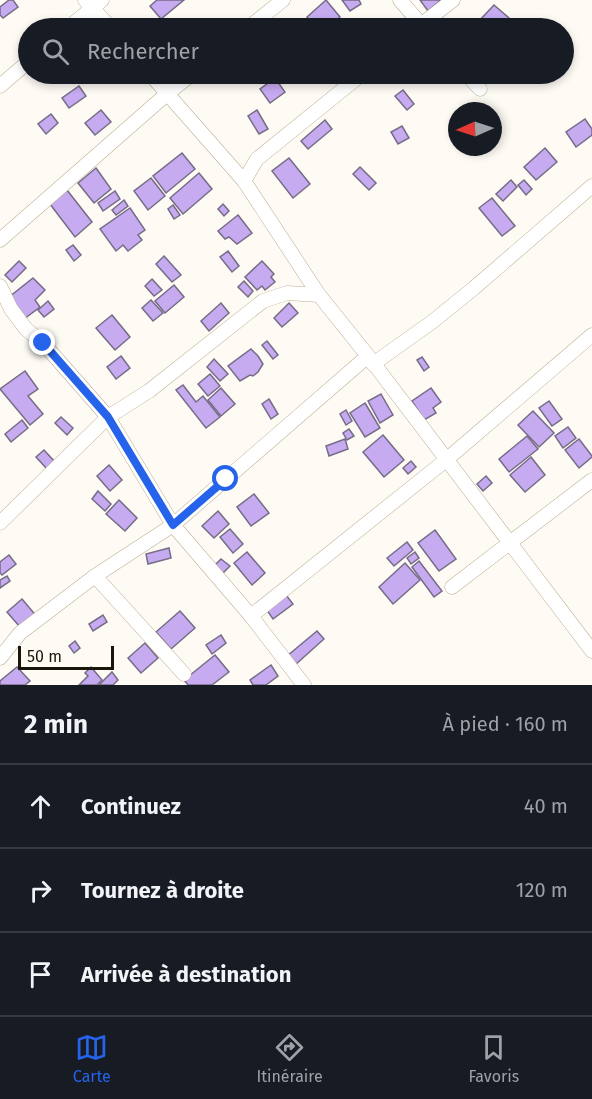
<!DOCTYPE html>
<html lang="fr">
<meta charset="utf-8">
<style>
:root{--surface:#171b24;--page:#20242c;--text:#f1f3f6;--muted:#9ea1a6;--line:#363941;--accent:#2563eb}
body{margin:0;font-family:"Fira Sans",sans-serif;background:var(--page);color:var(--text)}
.compass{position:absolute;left:448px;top:102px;width:54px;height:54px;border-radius:50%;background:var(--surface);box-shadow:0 3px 9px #0003;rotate:267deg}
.scale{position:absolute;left:18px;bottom:15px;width:96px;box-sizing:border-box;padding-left:6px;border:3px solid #1a150b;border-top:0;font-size:16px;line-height:21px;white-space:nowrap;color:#1a150b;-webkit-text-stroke:4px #fefbf5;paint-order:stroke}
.stop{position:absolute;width:18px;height:18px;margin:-14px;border:4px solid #2563eb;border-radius:50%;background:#fff}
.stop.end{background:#2563eb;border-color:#fff;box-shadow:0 2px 6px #0008}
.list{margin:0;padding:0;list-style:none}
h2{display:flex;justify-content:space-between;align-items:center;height:78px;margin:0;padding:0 24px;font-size:26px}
h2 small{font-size:20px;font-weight:400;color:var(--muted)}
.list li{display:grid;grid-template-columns:39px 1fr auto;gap:18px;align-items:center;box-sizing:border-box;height:84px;padding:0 24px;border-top:2px solid var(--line)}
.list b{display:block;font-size:22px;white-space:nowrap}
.list em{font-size:20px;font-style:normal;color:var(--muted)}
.icon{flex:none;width:33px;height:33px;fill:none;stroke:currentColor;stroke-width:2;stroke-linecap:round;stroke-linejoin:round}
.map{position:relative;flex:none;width:592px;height:685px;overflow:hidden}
.search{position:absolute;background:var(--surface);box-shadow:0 3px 9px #0003;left:18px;right:18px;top:18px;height:66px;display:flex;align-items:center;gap:15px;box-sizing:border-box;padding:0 21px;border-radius:33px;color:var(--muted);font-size:22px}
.sheet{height:330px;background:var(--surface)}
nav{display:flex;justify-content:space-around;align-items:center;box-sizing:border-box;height:84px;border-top:2px solid var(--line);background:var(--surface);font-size:16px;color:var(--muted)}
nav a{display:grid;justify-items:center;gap:3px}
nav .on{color:var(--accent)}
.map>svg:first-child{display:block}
.building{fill:#c6abf1;stroke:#766c86;stroke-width:1.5}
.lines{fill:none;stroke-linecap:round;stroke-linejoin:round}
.minor-casing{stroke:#bcaf93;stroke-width:15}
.minor{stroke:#fff;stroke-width:14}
.route{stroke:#2563eb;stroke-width:8}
</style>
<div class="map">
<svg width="592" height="685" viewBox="0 0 592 685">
<rect width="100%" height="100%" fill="#fefbf5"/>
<g class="building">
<polygon points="9,0 13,0 18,7 3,18 0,15 0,7"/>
<polygon points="157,0 184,0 161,19 150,6"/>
<polygon points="326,0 340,17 327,28 316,28 307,17"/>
<polygon points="342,0 359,0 361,4 350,11"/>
<polygon points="420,0 441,0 428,11"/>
<polygon points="494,5 509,18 508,19 514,28 485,28 478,22"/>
<polygon points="275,78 285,92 270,103 260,89"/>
<polygon points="79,86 86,96 69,108 62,98"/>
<polygon points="403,90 414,104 407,110 395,96"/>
<polygon points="101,110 111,122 95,135 85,123"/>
<polygon points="257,110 268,129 259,134 248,116"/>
<polygon points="51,114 58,123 46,134 38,124"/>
<polygon points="585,119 592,129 592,135 576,147 566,132"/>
<polygon points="325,120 332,129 308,149 301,141"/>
<polygon points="402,126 409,138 398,144 391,132"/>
<polygon points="545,148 557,162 536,180 524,167"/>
<polygon points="182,153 195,169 166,193 153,176"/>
<polygon points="289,158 310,184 293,198 272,171"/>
<polygon points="360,167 376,183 369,190 353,174"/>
<polygon points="96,168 111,189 94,203 78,183"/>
<polygon points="199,173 212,189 183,214 170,198"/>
<polygon points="151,178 165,196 148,210 134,191"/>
<polygon points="511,180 517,187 503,201 496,194"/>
<polygon points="524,180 532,189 526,195 518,185"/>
<polygon points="67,190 92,222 75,237 50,204"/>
<polygon points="115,191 120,199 103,211 98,203"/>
<polygon points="492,198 515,226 502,236 479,208"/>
<polygon points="124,200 128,206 116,215 112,210"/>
<polygon points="223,204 229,211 224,216 218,209"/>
<polygon points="173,205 180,215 174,219 168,209"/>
<polygon points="130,208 145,230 138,235 142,240 128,251 123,245 116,251 100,229"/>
<polygon points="238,215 252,233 237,244 229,237 225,239 218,231"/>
<polygon points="73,245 81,255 74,261 66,250"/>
<polygon points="228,251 239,266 232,272 220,257"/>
<polygon points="164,256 181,275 172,282 156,264"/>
<polygon points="19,261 26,268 12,282 5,275"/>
<polygon points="262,261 274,274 271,277 275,282 265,290 262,286 257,290 245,277"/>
<polygon points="33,278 45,290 35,300 40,307 24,319 8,298"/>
<polygon points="152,279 162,290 154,296 145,286"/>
<polygon points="244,281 253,291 248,297 238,287"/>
<polygon points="174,285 184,297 165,313 155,301"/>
<polygon points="151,300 163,313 153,321 142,308"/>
<polygon points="48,301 54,309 44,317 38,310"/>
<polygon points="221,303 229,313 209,331 201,321"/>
<polygon points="289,303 298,313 282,327 274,318"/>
<polygon points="112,315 130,337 115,350 96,328"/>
<polygon points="267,341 278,355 273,359 262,345"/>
<polygon points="251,349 258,356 263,364 258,372 253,376 250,375 240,381 228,366"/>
<polygon points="121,356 130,368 116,379 107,367"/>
<polygon points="422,357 429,367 424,371 417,360"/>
<polygon points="214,359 228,374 220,381 207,367"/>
<polygon points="25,371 38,389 28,396 43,414 30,425 0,389"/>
<polygon points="210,374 220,386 208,396 198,384"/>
<polygon points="183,385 196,402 203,396 220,417 206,428 176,390"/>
<polygon points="221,388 235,404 221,416 208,400"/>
<polygon points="431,388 441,402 433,408 436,413 424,420 412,401"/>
<polygon points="381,394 393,415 380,423 368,401"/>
<polygon points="269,399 278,414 271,419 262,404"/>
<polygon points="549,401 562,419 552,426 539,408"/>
<polygon points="365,403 380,428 365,437 350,413"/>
<polygon points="346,410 352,421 346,425 340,414"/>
<polygon points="533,411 554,433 539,447 518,425"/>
<polygon points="61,417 73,428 67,435 55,423"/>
<polygon points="22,420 28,428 11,442 5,434"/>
<polygon points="568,427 576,438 563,448 555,436"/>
<polygon points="349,429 354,436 347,440 343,433"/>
<polygon points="383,435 404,460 384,477 363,452"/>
<polygon points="527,436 538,449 509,472 499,459"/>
<polygon points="345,439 348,449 329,456 326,446"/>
<polygon points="579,439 592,456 592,457 579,468 565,450"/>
<polygon points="44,450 55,462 47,469 36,457"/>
<polygon points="531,457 545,475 525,492 510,475"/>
<polygon points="411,461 416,467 408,474 403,468"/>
<polygon points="109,465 122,480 110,491 97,476"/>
<polygon points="486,476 492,483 483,491 477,484"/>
<polygon points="98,491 111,504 105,511 92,499"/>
<polygon points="254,494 269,513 251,526 237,507"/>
<polygon points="119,500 137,518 125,531 106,514"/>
<polygon points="218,511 229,524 214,538 202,526"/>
<polygon points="230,529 243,544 233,553 220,537"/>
<polygon points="435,530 456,559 439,571 418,543"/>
<polygon points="407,542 413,550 394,566 387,558"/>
<polygon points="169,548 171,558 148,564 146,554"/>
<polygon points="247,552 265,573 252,585 234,563"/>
<polygon points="415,552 419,558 411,564 407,558"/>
<polygon points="9,555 16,564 2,575 0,573 0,562"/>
<polygon points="221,559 230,566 221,575 213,567"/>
<polygon points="419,561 442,591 434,597 412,567"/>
<polygon points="405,563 420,580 393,604 379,587"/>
<polygon points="7,576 10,581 0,588 0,580"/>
<polygon points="286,595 293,604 273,619 266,609"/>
<polygon points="22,599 38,618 20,627 7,612"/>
<polygon points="180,611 195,628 171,649 156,632"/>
<polygon points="103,615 107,622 93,631 89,624"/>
<polygon points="317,631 324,639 295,665 287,656"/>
<polygon points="221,635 226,643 212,654 206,645"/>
<polygon points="75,641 80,648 74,653 69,646"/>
<polygon points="145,643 158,658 141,673 128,658"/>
<polygon points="215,655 229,672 212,685 188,685 184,680"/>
<polygon points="271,665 278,676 266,685 253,685 250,680"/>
<polygon points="17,667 30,681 25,685 0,685 0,681"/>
<polygon points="91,667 102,680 97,685 79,685 88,676 85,673"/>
<polygon points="112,672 118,680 113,685 99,685"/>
</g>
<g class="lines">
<g class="minor-casing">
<g id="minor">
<polyline points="85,0 111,28"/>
<polyline points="400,0 424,28"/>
<polyline points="68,28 102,0"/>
<polyline points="248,28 283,0"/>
<polyline points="417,28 453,0"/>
<polyline points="150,74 244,181 319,295 368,356 592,651"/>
<polyline points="466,74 480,89"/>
<polyline points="0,86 28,62"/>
<polyline points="244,181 257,159 362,74"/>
<polyline points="0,240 168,93 192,74"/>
<polyline points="0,286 11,309 26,329 43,343 108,417 173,525 251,616 304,685"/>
<polyline points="373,364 432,322 474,288 592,186"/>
<polyline points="0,523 108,417 149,391 263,301 287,293 319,295"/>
<polyline points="95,576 184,674"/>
<polyline points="452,587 592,480"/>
<polyline points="251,616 446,460 592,335"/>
<polyline points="0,658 20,633 95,576 173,525 368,356"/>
</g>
</g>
<use href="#minor" class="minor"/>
</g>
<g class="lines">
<polyline class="route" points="43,343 108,417 173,525 226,479"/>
</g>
</svg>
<svg class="compass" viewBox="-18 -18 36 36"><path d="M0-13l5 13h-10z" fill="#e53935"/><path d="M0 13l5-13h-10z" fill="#9ea1a6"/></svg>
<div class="scale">50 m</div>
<div class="stop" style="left:226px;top:479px"></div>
<div class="stop end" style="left:43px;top:343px"></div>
<div class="search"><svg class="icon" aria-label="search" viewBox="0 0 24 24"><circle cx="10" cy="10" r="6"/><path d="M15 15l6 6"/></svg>Rechercher</div>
</div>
<section class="sheet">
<h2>2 min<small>À pied · 160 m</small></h2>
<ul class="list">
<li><svg class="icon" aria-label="ahead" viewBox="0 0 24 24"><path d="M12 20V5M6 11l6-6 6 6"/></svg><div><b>Continuez</b></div><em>40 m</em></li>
<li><svg class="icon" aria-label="right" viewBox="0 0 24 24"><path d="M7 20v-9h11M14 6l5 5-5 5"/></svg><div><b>Tournez à droite</b></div><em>120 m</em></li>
<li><svg class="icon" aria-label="arrive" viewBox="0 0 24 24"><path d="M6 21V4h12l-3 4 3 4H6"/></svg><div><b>Arrivée à destination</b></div></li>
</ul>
</section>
<nav>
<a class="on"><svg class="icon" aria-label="map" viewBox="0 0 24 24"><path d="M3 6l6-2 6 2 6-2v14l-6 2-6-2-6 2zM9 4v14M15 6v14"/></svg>Carte</a>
<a><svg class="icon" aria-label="directions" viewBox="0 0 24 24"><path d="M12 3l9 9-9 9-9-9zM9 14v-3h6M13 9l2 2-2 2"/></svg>Itinéraire</a>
<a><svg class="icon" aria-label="saved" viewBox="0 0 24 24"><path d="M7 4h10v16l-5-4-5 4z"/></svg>Favoris</a>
</nav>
